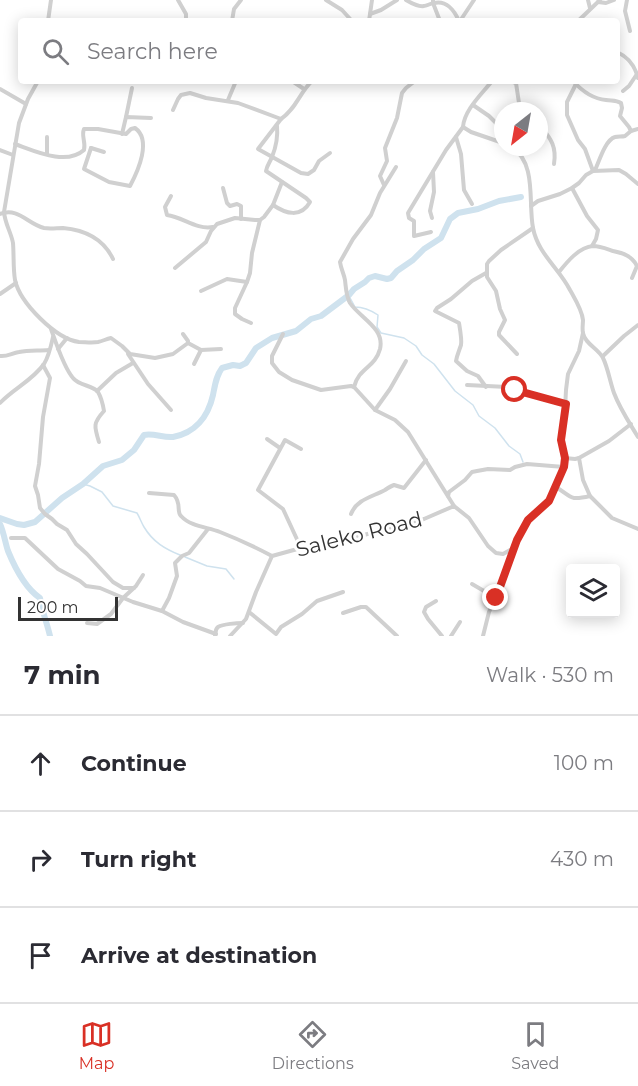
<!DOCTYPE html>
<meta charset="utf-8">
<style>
:root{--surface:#fff;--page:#f7f7f7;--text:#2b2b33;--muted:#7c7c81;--line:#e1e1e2;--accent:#d93025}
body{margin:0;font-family:Montserrat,sans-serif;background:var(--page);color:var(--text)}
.controls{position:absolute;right:18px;bottom:18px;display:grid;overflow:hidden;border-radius:6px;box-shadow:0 3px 15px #0003}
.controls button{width:54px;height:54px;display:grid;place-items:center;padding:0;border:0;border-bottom:2px solid var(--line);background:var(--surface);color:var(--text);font:30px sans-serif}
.compass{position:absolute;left:494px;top:102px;width:54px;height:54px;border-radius:50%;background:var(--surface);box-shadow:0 3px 15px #0003;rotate:211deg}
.scale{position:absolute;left:18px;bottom:15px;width:100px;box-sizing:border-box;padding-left:6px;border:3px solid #333;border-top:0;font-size:16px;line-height:21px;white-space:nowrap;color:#333;-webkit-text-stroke:4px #fff;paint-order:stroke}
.stop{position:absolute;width:18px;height:18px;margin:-14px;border:4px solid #d93025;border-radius:50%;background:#fff}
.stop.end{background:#d93025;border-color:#fff;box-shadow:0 2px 6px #0008}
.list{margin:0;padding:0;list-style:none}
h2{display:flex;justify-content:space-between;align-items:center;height:78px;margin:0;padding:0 24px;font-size:26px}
h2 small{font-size:20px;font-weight:400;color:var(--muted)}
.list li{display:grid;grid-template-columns:39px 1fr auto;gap:18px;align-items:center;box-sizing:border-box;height:96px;padding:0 24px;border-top:2px solid var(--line)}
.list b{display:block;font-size:22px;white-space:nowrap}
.list em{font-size:20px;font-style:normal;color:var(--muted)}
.icon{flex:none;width:33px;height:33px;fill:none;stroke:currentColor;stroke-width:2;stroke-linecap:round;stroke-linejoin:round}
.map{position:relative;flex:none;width:638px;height:636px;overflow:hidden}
.search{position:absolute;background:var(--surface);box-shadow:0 3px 15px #0003;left:18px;right:18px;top:18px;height:66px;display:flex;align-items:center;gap:15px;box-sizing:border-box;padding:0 21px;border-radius:6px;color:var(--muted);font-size:22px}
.sheet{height:366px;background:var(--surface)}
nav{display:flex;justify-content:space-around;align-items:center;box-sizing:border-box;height:84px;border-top:2px solid var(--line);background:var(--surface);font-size:16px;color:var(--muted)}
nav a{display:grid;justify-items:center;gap:3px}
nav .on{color:var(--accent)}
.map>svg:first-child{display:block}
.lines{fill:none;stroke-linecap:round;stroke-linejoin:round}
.stream{stroke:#cfe2ee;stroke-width:1.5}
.river{stroke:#cfe2ee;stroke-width:6}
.minor{stroke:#d0d0d0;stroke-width:4}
.route{stroke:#d93025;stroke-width:8}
.labels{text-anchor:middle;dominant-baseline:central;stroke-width:6;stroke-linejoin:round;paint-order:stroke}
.street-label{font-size:21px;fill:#333;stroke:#fff}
</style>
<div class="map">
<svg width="638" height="636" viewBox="0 0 638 636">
<rect width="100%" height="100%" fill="#fff"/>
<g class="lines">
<g class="stream">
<path d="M349,296L355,307C363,307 372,311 378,315L377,327L381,333L404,338L416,346L422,355L434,364L455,391L473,405L479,416L495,428L509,446L520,454L523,462"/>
<path d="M83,484L90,486L102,492L113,506L137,513C140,518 141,522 144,527C153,542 165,549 180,555"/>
<polyline points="185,557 207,566 226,569 234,579"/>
</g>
<g class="river">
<path d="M0,518L17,524L24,525L35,522L62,498L83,484L103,466L122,460L134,450L144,435C154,433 163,438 173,437C195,433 208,417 213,395C215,385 216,376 222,368L233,365L240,366L246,363L256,348L272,338L296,331L311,319L321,316L349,295L354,289L365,282L369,278L375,276L387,279L391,278L397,271L413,260L424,249L441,238L450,219L458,213L478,209L499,201L521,197"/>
<path d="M0,524C4,533 5,542 8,551C15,568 25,588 40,598C42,611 47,623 50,636"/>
</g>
<g class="minor">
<polyline points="178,0 186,14 186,21"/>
<polyline points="326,0 342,10 352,21"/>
<path d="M406,0C411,3 418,7 424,6C426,6 432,3 434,3C447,0 454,10 459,21"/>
<polyline points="433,0 433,3 440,21"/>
<polyline points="588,0 590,8"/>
<polyline points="627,0 625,11 630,31"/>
<polyline points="598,2 606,3 614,0"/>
<polyline points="370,14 381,10 397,0"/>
<polyline points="48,21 51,0"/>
<polyline points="232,21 234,9 241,0"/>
<polyline points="369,21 372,0"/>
<polyline points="460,21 474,0"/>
<polyline points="578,21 600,0"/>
<path d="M617,52C628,57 635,66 638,78"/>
<path d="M38,81L28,99L19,123L4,212C5,224 11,232 13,243C14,255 13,268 15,280C20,303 56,339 79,342C85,342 92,343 98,342C103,341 106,339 111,338L122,346L130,354L155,358L173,354L188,343V341L183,334"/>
<polyline points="292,81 304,89"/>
<path d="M492,81C482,94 464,110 463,127L471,132L503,143"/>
<polyline points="510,81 516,83 519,103 529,111"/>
<path d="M573,81C582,91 594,99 606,100C612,101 616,100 621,103L622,108L620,116L629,127L631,131"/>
<polyline points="576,84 567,102 567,115 578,140 585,149 593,171"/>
<polyline points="0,89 26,104"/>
<polyline points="623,91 629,86 637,74"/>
<polyline points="228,100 236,81"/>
<polyline points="473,105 489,116 503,130"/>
<path d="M173,110L178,99L181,95L190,93L206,98L238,103L281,119C296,109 300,92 312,81"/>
<polyline points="126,117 132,88"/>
<polyline points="281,119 258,149 301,173 308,174 314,170 319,161 330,153"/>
<path d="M539,124C550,138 557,145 554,164"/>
<polyline points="122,134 126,117 151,118"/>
<polyline points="456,137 461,154 464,190 472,204"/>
<path d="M15,144C35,151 66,166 84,150C86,142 81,136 84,129H98L126,134L131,129L135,128C152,140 138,171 130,186L109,182L84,169L91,148"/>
<path d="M512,147C537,164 528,202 533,228C538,254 559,268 570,290C575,299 582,310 583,320C583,324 582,329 583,333C585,344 599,349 603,358C608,368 610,382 614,393C620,409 629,422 638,437"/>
<polyline points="91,148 104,152"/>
<polyline points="0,150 13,155"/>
<polyline points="47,154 47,137"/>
<path d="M595,170C599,162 605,140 615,137C618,136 622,137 625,136L631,131L638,129"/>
<polyline points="384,185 380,176 387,161 385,148 397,118 402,93 406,88 415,81"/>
<polyline points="223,188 227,203 230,206 237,204 241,206 241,219"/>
<polyline points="572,188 587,216 598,230 596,239 592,246"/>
<path d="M171,196L165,207L167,215C183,217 196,230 213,227"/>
<path d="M273,205C286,214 301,218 310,202L306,198L266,171C267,165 270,162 272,157C276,147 278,136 277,126"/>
<polyline points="531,206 538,201 560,194 572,188 579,183 586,175 593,171 619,170 626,174 638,184"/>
<path d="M0,214C18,207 28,224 44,228C50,229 57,228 63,228C85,230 103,238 113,259"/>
<polyline points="432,218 430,211 434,192 433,172"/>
<polyline points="431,232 414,236 414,221 409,218 408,213 446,150 463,127"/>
<polyline points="175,268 206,242 211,231 217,224 235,218 255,220 260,220 264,217 273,205 282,182"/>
<path d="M559,272C567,262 579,247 593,246C600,246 607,249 613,251C623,253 632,256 637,266L632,278"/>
<polyline points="201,291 227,279 247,282"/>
<polyline points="0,294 16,283"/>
<polyline points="251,323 242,319 235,314 235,308 247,282 250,273 252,253 260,220"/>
<path d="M51,329C56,343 64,368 73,378C79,386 93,385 98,392C101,397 103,405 104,411C93,423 94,426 99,442"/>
<polyline points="283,334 272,356 272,363 279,372 292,380 321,390 351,386 354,387 375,410 395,420 408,432 454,506"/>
<polyline points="188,343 201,350 221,349"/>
<polyline points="58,349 67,338"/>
<polyline points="128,354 148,384 171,410"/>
<polyline points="517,354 499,335 499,332 505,320 500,309 496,291 487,277 487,264 489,261 501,250 533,228"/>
<path d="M0,356C7,357 12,353 19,352C29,350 39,351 49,350"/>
<polyline points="603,356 624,336 638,325"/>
<polyline points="194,364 201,350"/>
<polyline points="43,365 50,378 43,417 39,464 35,486 38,495 40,508 45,514 52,519 57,524 67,530 76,544 87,554 113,582 123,588 134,588"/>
<polyline points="467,385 507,387 566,404"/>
<path d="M354,387C359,367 375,368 380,349C385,328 360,318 350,303C346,296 346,288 345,280C344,274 341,269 340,262L353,239L371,215L380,193L396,167"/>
<path d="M486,387L478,376L467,371L456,361C457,355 459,351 461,345C462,340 460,329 459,323L435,311L437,308L451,299L472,281L486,273"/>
<polyline points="97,391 116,373 133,363"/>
<path d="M0,403C13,389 33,380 44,364C49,356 51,346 53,337"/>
<polyline points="375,410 390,389 406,361"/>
<polyline points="267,439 280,448"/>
<polyline points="565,458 575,459 579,458 609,441 631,424"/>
<polyline points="579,458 583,480 590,496 612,518 638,529"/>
<path d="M556,487C572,497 569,501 590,496"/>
<path d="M149,493L174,495C182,504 176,511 181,516C191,527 208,527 220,532C238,539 255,547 272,556"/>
<polyline points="448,496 449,492 465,480 472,472 477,471 488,469 510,470 515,467 527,464 564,467"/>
<path d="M351,514C357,499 372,497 385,490C388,488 391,486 394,485L404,488L426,460"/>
<polyline points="11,538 25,538 58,569 80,581 86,586 100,588 133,602 162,611 183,622 216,634"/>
<polyline points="301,548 283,509 258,490 285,440 301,449"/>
<polyline points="472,584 496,598"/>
<polyline points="436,601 426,607 424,612 428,619 442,636"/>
<polyline points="162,611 169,598 177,576 175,563 182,556 189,553 208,529"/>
<polyline points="249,612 276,634 281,627 302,614 317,601 343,592"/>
<polyline points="343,613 361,607 366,607 397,636"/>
<polyline points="87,623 97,624 111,614 123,598 136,586 143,575"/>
<path d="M215,636C216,632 215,629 218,627C223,624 237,623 243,623"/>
<polyline points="230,636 246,619 256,592 272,556 301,548 360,536 424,519 454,506 469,518 488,546 496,553 503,554 512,549"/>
<polyline points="451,636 460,622"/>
<polyline points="483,636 489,612 502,581 512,549 528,520 549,501 564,467 565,458 561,440 565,409 566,390 568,374 579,351 583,333"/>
</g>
</g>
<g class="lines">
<polyline class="route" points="496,598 517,540 528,520 549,501 564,467 565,458 561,440 566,404 515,390"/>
</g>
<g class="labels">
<g class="street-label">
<text transform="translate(359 534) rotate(-14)">Saleko Road</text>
</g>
</g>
</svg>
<div class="controls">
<button><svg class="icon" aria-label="layers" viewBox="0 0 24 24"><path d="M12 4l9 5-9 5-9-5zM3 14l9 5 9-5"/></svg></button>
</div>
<svg class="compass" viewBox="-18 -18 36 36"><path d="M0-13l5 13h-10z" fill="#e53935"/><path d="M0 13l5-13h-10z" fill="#7c7c81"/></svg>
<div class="scale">200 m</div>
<div class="stop" style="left:515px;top:390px"></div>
<div class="stop end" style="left:496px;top:598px"></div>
<div class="search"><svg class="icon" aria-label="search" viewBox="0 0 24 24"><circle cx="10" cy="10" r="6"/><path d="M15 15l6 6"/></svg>Search here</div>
</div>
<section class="sheet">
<h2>7 min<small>Walk · 530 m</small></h2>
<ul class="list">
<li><svg class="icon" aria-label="ahead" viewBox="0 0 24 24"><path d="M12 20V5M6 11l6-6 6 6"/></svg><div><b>Continue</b></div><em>100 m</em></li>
<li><svg class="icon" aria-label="right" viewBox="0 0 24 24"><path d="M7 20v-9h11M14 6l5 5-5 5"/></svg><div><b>Turn right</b></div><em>430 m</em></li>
<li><svg class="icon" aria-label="arrive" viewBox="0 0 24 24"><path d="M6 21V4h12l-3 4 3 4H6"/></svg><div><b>Arrive at destination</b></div></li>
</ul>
</section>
<nav>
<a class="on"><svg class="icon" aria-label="map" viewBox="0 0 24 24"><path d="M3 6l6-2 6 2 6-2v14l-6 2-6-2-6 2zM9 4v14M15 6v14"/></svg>Map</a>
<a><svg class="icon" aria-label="directions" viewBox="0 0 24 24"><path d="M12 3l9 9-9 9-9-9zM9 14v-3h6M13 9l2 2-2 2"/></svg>Directions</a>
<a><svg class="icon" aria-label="saved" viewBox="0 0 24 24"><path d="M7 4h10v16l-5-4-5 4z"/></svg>Saved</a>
</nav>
